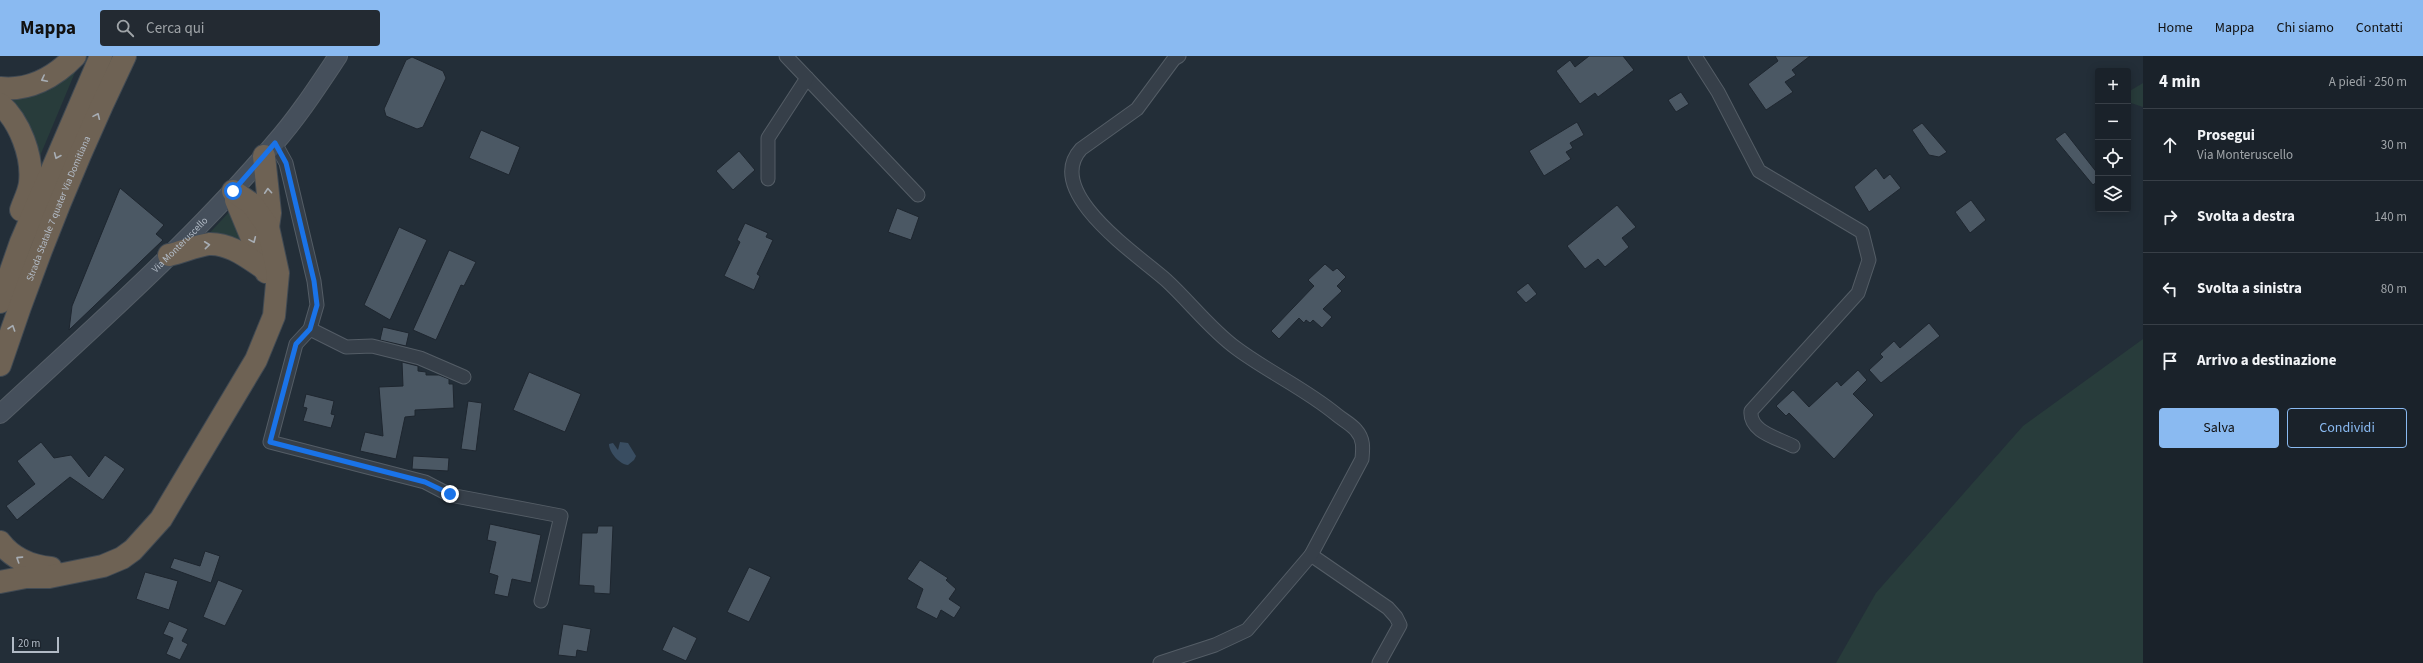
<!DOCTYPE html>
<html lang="it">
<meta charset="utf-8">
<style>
:root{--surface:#1a222a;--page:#232a32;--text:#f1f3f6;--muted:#9fa4a8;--line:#383f47;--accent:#8abaf1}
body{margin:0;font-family:"Source Sans 3",sans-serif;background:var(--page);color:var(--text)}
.controls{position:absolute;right:12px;top:12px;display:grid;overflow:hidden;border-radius:4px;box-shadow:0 2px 10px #0003}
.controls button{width:36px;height:36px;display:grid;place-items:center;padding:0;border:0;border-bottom:1px solid var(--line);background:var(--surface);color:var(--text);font:20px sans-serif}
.scale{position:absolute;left:12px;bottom:10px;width:47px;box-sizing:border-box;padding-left:4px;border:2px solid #b1bac5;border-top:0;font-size:11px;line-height:14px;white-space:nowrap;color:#b1bac5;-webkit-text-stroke:3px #1c242d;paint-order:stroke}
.stop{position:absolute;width:12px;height:12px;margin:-9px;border:3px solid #1a73e8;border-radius:50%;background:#fff}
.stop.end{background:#1a73e8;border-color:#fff;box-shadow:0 1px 4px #0008}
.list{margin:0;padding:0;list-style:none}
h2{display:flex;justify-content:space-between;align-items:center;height:52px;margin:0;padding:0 16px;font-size:17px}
h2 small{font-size:13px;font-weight:400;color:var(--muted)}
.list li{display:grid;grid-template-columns:26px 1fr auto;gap:12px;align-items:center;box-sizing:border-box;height:72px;padding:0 16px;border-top:1px solid var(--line)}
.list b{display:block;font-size:15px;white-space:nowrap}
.list p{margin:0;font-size:13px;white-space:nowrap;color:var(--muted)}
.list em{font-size:13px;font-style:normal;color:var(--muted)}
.actions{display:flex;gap:8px;padding:12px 16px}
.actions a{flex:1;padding:9px 0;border:1px solid var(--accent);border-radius:4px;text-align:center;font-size:14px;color:var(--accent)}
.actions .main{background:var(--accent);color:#111}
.icon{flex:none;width:22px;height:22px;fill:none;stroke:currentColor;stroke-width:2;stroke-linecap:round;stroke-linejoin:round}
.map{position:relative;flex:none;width:2143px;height:607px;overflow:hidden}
header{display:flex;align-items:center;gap:24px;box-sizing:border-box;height:56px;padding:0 20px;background:var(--accent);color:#111}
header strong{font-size:19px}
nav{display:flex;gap:22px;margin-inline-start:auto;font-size:14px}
.search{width:280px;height:36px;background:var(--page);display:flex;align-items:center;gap:10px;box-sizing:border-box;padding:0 14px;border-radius:4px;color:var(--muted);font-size:15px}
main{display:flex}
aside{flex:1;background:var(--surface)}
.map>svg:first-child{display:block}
.green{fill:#283c3b}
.water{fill:#394d61}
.building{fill:#4b5864;stroke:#1e262f}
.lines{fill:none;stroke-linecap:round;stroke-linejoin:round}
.street-casing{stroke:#545d66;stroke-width:15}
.secondary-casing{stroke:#545d66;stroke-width:20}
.highway-casing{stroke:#414a53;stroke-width:24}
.street{stroke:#363f49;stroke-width:13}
.secondary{stroke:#454f5b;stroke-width:18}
.highway{stroke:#6e6254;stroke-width:22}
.oneway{stroke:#a7adb4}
.route{stroke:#1a73e8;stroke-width:5}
.labels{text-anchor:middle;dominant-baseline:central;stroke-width:3;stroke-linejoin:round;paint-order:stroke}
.street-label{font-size:10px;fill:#b1bac5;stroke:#1c242d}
</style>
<header>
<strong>Mappa</strong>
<div class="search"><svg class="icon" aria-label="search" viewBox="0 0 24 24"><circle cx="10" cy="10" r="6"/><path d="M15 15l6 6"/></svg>Cerca qui</div>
<nav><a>Home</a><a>Mappa</a><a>Chi siamo</a><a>Contatti</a></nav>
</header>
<main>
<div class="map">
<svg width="2143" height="607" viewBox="0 0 2143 607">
<rect width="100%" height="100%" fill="#232e38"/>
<g class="green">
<polygon points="76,14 40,100 29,70 13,44 48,35"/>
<polygon points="2143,27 2143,51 2128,46 2128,36"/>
<polygon points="232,153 251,196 204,183"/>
<polygon points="2143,283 2143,607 1836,607 1876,537 2023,370"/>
</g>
<path class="water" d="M620,386L628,387L636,400L634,404L628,409C619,408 609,396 609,388L613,387L618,394Z"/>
<g class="building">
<polygon points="1589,0 1623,0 1634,14 1598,41 1595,37 1580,48 1556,15 1570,4 1575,11"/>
<polygon points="1775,0 1810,0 1792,14 1796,19 1785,26 1793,36 1766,54 1748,28 1778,5"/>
<polygon points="412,1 443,15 446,22 423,71 417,73 386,60 384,53 406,4"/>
<polygon points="1681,36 1689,48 1676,56 1668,44"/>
<polygon points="1577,66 1584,79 1570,87 1573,92 1566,96 1571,103 1544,120 1529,95"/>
<polygon points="1922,67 1947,96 1939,101 1929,99 1912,74"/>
<polygon points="481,74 520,91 509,119 469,102"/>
<polygon points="2065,76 2098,118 2098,125 2093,129 2055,83"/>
<polygon points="739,95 755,114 733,134 716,115"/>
<polygon points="1876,112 1884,123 1890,118 1901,132 1869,156 1854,131"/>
<polygon points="120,132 164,169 156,178 163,184 69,274 72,250"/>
<polygon points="1971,144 1986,164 1970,177 1955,156"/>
<polygon points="1617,149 1636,171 1622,182 1629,191 1605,211 1598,203 1585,213 1567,190"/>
<polygon points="897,152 919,161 911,184 888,176"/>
<polygon points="745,167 768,177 766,181 773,184 757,218 760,220 754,234 724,220 740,186 737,184"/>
<polygon points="399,171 427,184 390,264 364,249"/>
<polygon points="449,194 476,206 464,230 461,229 436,284 413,274"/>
<polygon points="1325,208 1333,215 1337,212 1346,221 1337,230 1342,235 1323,253 1332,261 1322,272 1313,264 1310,267 1306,264 1304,267 1299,262 1279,283 1271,275 1314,230 1308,224"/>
<polygon points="1528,227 1537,238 1526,247 1516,236"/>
<polygon points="1929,267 1940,280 1881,327 1869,314 1883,301 1880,298 1894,285 1900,292"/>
<polygon points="383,271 409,277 406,290 380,284"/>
<polygon points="402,306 418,310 418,315 426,316 426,319 439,319 449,323 449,328 453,328 454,352 415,354 415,360 405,361 396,403 360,395 365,376 383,380 379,331 403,330"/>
<polygon points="1858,314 1867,324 1853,338 1874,359 1834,403 1789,357 1786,360 1776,350 1793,334 1809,351 1837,325 1841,330"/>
<polygon points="529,316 581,338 565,376 513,354"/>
<polygon points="306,338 334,345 331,358 335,359 331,372 303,365 307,352 303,351"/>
<polygon points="468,345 482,347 476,395 461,393"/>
<polygon points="41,386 54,402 71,399 89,421 105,399 125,413 103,444 70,421 17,464 6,450 35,428 17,405"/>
<polygon points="413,400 449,402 448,415 412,413"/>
<polygon points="490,468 541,479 531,527 512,523 508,541 494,538 498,520 489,517 496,486 487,484"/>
<polygon points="598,470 613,470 610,538 594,537 594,530 579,529 582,477 597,477"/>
<polygon points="205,495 220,500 211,527 170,512 174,502 200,510"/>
<polygon points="920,504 948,522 946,524 956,533 949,543 961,551 954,562 941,554 937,563 916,552 923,533 907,523"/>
<polygon points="749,511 771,521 749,566 727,556"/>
<polygon points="145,516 178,525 169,554 136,543"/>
<polygon points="218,524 243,534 225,570 203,561"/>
<polygon points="169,565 188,573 182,585 188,588 180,604 166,598 173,582 163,578"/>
<polygon points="563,568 591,573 587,596 577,594 576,601 558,599"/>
<polygon points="673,570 697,582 686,605 662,594"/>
</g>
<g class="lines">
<g class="street-casing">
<g id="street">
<path d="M1695,0L1718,36L1759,115L1862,176L1869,204L1858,237L1751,355C1749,376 1778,382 1793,390"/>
<polyline points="807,22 918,139"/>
<polyline points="275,87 286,107 314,225 317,249 310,273 296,288 270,386 425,426 450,439 561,460 541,545"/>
<polyline points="768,123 768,82 807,22 786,0"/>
<polyline points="310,273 346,291 372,290 420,302 464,321"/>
<polyline points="1311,499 1388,552 1396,561 1400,569 1379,607"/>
<path d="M1160,607L1215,589L1247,574L1311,499L1362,403C1363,392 1364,383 1356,374C1351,368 1343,364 1337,359C1306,333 1268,316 1236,292C1210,273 1190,246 1166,224C1138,199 1042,136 1081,93L1137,53L1174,3L1179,0"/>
</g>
</g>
<g class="secondary-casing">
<g id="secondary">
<path id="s1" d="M0,358C94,271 191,186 274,88C298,61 318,30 338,0"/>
</g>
</g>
<g class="highway-casing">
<g id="highway">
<path d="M0,32C29,35 55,21 75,0"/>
<path d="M0,48C20,66 33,100 30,127C29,136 24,145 21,154"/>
<polyline points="264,100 270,157 268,171"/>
<polyline points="236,144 266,216"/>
<path d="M169,199C182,196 196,190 209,188C230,187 248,202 265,213"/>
<polyline points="0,246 21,186 101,0"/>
<path id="s2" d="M0,309C35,203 77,100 125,0"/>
<path d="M0,486C13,503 30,510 51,512"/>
<polyline points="0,526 26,521 49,521 103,510 122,502 133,494 161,463 256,304 274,260 278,217 268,171 252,148 233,135"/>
</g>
</g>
<use href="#street" class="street"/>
<use href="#secondary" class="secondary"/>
<use href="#highway" class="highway"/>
</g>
<defs><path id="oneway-chevron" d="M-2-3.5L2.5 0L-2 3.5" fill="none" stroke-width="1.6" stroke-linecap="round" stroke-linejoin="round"/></defs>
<g class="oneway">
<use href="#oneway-chevron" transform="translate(44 23) rotate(153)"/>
<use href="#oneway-chevron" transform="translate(97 60) rotate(-66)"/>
<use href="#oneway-chevron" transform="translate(57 100) rotate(113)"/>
<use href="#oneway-chevron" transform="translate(268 135) rotate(-94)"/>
<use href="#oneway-chevron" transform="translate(253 184) rotate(66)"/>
<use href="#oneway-chevron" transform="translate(207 189) rotate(-6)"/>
<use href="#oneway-chevron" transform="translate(12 272) rotate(-71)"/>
<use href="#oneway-chevron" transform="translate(19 503) rotate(-147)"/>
</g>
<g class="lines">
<polyline class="route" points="233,135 275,87 286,107 314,225 317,249 310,273 296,288 270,386 425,426 450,438"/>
</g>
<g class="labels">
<g class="street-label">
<text stroke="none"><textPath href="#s2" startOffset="167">Strada Statale 7 quater Via Domitiana</textPath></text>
<text stroke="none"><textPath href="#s1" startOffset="247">Via Monteruscello</textPath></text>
</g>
</g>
</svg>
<div class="controls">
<button>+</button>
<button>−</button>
<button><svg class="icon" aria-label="locate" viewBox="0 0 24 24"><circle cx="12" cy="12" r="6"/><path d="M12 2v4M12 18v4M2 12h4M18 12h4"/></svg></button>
<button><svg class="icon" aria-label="layers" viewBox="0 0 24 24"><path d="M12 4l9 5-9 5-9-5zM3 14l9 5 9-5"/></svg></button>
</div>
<div class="scale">20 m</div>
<div class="stop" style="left:233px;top:135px"></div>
<div class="stop end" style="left:450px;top:438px"></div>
</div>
<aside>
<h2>4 min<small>A piedi · 250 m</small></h2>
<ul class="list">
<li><svg class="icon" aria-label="ahead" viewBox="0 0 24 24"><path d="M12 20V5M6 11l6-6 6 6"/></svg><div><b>Prosegui</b><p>Via Monteruscello</p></div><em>30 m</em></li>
<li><svg class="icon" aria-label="right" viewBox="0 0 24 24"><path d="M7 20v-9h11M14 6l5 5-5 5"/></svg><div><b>Svolta a destra</b></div><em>140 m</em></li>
<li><svg class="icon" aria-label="left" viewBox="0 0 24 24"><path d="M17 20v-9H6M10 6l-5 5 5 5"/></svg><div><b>Svolta a sinistra</b></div><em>80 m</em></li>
<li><svg class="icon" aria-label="arrive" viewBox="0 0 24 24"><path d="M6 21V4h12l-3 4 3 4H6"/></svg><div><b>Arrivo a destinazione</b></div></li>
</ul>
<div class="actions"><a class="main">Salva</a><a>Condividi</a></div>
</aside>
</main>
